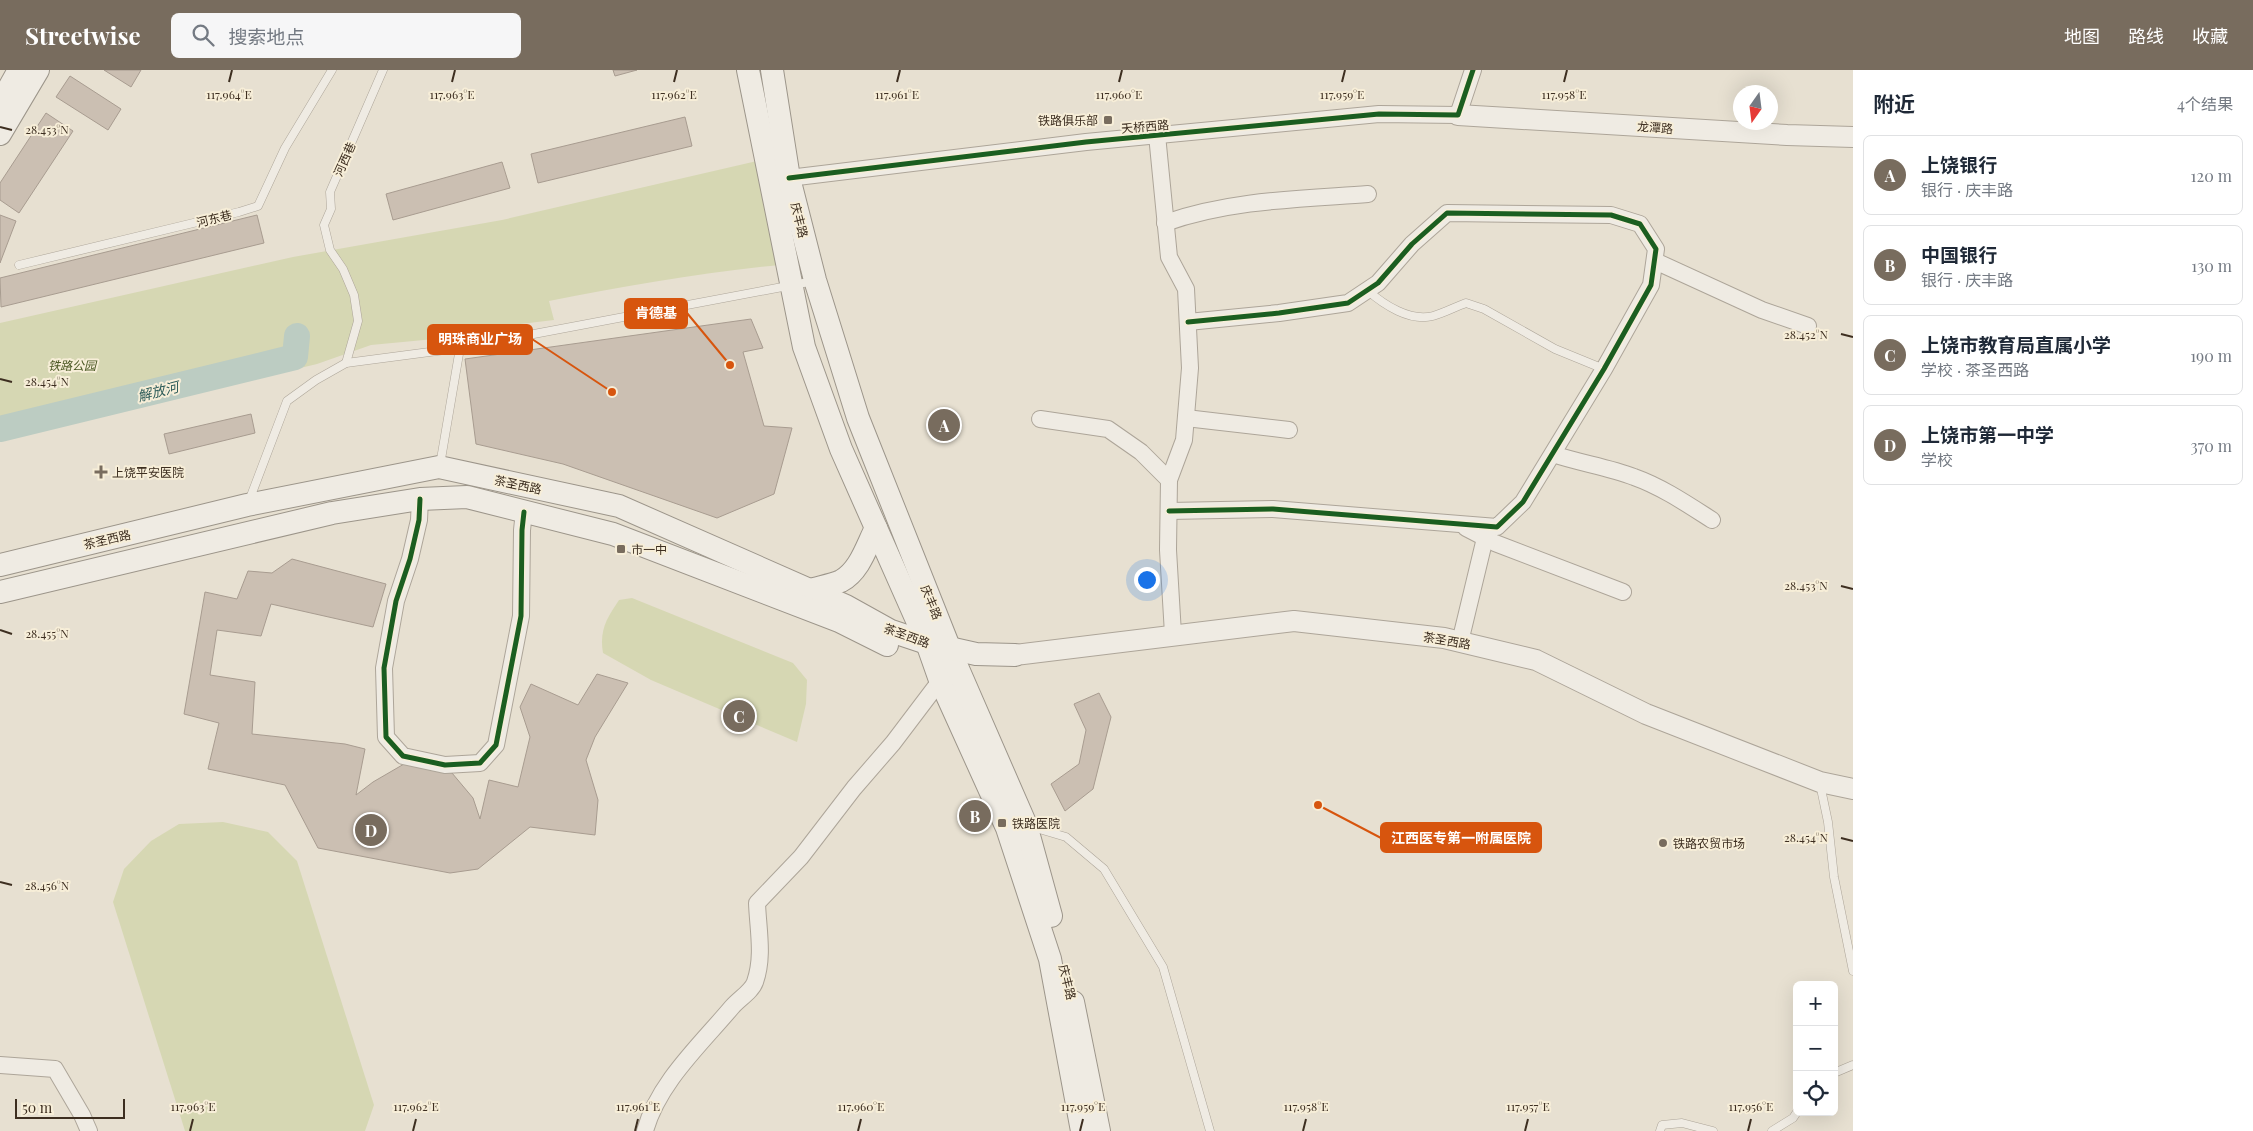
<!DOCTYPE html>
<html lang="zh">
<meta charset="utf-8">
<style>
:root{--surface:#fff;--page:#f6f6f7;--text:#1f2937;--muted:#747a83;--line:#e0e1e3;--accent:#786c5e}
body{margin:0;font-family:"Playfair Display","Noto Sans SC",serif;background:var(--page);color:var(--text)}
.controls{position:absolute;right:15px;bottom:15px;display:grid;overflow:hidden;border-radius:8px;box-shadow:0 5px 20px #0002}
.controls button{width:45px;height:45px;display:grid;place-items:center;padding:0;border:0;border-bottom:1px solid var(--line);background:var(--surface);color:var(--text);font:25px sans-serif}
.compass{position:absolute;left:1733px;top:15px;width:45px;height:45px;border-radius:50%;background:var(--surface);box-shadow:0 5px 20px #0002;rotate:194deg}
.scale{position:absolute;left:15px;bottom:12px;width:110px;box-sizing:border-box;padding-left:5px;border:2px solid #3d2e20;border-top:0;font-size:14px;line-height:18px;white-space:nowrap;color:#3d2e20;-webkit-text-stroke:4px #f7eed8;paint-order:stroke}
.you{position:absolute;left:1146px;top:509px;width:18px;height:18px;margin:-12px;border:4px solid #fff;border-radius:50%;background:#1a73e8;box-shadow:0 0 0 8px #1a73e833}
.badge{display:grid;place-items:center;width:32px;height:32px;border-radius:50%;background:var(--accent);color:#fff;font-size:16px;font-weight:700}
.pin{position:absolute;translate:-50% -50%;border:2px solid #fff;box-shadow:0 1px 5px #0006}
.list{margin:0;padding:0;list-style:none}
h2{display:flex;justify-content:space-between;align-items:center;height:65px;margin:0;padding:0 20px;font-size:21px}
h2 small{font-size:16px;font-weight:400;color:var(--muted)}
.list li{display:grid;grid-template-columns:32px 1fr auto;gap:15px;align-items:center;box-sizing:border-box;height:80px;margin:0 10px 10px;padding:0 10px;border:1px solid var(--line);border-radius:8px}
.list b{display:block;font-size:19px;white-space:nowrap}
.list p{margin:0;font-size:16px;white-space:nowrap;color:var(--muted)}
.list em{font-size:16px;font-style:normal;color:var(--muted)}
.icon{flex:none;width:28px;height:28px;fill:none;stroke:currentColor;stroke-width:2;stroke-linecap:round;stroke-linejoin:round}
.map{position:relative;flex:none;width:1853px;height:1061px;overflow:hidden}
header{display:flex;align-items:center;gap:30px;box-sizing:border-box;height:70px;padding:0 25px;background:var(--accent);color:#fff}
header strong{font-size:24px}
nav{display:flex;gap:28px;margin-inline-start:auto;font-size:18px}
.search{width:350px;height:45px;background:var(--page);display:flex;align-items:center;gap:12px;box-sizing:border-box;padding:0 18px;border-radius:8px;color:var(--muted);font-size:19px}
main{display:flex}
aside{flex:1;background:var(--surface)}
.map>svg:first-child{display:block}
.green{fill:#d6d7b3}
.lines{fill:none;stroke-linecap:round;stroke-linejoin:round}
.river{stroke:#bcccc2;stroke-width:26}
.building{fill:#cbbfb2;stroke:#a89c90}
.service-casing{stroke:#ada599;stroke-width:9}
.minor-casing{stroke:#ada599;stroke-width:18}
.tertiary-casing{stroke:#ada599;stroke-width:22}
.secondary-casing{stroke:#9c958a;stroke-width:24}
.service{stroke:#efebe3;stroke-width:8}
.minor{stroke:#efebe3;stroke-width:16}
.tertiary{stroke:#efebe3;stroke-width:20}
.secondary{stroke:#efebe3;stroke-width:22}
.cycleway-casing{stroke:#f7eed8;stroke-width:8}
.cycleway{stroke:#1b5e20;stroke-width:5}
.ticks{fill:none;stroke:#3d2e20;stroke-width:2}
.poi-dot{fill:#786c5e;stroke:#f7eed8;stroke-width:2}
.labels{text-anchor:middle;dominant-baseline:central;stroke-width:4;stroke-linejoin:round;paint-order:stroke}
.poi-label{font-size:12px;fill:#3d2e20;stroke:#f7eed8;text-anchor:start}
.street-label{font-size:12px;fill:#3d2e20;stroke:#f7eed8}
.park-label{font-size:12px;font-style:italic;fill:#4d5a26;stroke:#f7eed8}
.water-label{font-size:14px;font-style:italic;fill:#2f5d5a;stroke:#f7eed8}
.ticks-label{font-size:12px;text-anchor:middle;fill:#3d2e20;stroke:#f7eed8;stroke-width:4;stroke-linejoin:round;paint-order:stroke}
.leader{fill:none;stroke:#d7550e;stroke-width:2}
.callout-dot{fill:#d7550e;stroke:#f7eed8;stroke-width:2}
.callout{fill:#d7550e;stroke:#d7550e;stroke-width:2}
.callout-label{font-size:14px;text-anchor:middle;font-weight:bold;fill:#fff}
</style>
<header>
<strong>Streetwise</strong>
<div class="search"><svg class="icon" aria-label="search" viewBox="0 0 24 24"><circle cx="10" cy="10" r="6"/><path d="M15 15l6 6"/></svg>搜索地点</div>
<nav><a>地图</a><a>路线</a><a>收藏</a></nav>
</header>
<main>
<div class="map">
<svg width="1853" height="1061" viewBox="0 0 1853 1061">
<rect width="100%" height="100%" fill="#e7e0d1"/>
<g class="green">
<path d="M757,91L779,195C701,203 625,216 549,231L554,250L503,256L498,263L371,275L317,294L0,369V253L293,187L502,150Z"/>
<path d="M632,528L793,593L807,610L806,634L797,672L651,610L603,583C599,560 607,548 619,530Z"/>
<polygon points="223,752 268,762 297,791 374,1035 365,1061 185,1061 113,832 124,799 151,771 179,754"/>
</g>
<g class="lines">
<polyline class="river" points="0,359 295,287 297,266"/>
</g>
<g class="building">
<polygon points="104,0 141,0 131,17"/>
<polygon points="613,0 637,0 615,6"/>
<polygon points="70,6 121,39 108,60 56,27"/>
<polygon points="46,43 73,61 19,143 0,130 0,113"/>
<polygon points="685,47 692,76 538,113 531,84"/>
<polygon points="502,92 510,118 393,150 386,124"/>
<polygon points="0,145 16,151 0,193"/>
<polygon points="257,145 264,173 1,237 0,208"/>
<polygon points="751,249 763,278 743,282 764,356 792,358 774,424 717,448 563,394 476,374 465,289"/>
<polygon points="251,344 255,363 169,384 164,364"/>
<polygon points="292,489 386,514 373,557 271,534 261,566 217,560 210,605 255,612 252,664 345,674 365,679 356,725 373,712 404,694 452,703 473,728 480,749 489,710 518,717 530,667 520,637 531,614 578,635 597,604 628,613 595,667 586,690 598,730 595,765 530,757 478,799 450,803 318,778 285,715 208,699 219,653 184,644 205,522 237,529 248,501 272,503"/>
<polygon points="1099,623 1111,647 1093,719 1065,741 1051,714 1079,694 1086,660 1074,634"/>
</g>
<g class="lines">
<g class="service-casing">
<g id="service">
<polyline points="19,195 239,142 258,136 285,78 332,0"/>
<path d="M1367,220C1384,235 1410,252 1433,246C1444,243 1455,237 1466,233L1484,239L1555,279L1604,299"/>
<polyline points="346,293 358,251 354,225 343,199 330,180 324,155 331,139 330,122 383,0"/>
<polyline points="440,395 460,278 814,211"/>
<polyline points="249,431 287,331 316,310 346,293 460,278"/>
<polyline points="1820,714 1828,752 1834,807 1853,901"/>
<polyline points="1029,756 1066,767 1104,799 1163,897 1210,1061"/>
<polyline points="1834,1003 1853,995"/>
<polyline points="1660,1061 1662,1055 1682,1053 1713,1061"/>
<polyline points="1772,1061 1793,1048 1797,1042"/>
</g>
</g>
<g class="minor-casing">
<g id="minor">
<polyline points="1157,65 1169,187 1186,219 1190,298 1184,370 1169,410 1168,480 1173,564"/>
<polyline points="789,108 1086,72 1379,44 1458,45 1473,0"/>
<path d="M1165,153C1230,130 1300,129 1368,124"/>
<polyline points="1655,191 1762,240 1808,256"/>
<polyline points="1186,348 1289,360"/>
<polyline points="1040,349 1108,359 1141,382 1169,410"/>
<path d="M1553,384C1579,393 1609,397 1634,407C1662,417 1687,434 1712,450"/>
<polyline points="420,429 419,450 410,489 396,531 384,598 386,667 403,686 445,695 480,693 496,675 521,546 522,460 524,442"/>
<polyline points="1169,441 1273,439 1497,457 1523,432 1604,299 1651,215 1656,179 1640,154 1611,145 1447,143 1412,174 1378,213 1348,233 1279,243 1188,252"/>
<polyline points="1466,458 1495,473 1623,522"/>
<polyline points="1460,572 1485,468"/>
<polyline points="0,995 55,999 82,1045 89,1061"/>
<path d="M645,1061C658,1013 701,974 732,937C739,929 752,921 755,912C764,886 758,860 757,833L801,787L854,718L893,673L946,603"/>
</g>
</g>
<g class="tertiary-casing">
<g id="tertiary">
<polyline points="1458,45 1787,65 1853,67"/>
<polyline points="1015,585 1294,551 1444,568 1536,590 1646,644 1820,712 1853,719"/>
</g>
</g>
<g class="secondary-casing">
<g id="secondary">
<polyline points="748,0 804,277 841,379 927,573 940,610 1007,758 1050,889 1082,1061"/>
<polyline points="772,0 789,108 815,210 858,348 955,592 1026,755 1051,846"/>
<polyline points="0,34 19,0"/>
<polyline points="0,64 38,0"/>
<polyline points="0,495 247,435 439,397 619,436 846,536 891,561 927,573 976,584 1015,585"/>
<path d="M810,520C820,517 832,515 841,511C860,501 867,475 876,458"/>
<polyline points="0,522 332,443 420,429 467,427 613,464 839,551 887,575"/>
<polyline points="1073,932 1099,1061"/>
</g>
</g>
<use href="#service" class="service"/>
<use href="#minor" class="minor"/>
<use href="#tertiary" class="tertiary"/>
<use href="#secondary" class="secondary"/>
<g class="cycleway-casing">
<g id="cycleway">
<polyline points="789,108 1086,72 1379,44 1458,45 1473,0"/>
<polyline points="420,429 419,450 410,489 396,531 384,598 386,667 403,686 445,695 480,693 496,675 521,546 522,460 524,442"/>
<polyline points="1169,441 1273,439 1497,457 1523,432 1604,299 1651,215 1656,179 1640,154 1611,145 1447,143 1412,174 1378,213 1348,233 1279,243 1188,252"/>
</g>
</g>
<use href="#cycleway" class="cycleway"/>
</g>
<path class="ticks" d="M229,12L232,0M452,12L455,0M674,12L677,0M897,12L900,0M1119,12L1122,0M1342,12L1345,0M1564,12L1567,0M0,57L12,60M1841,264L1853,267M0,309L12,312M1841,516L1853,519M0,560L12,564M1841,768L1853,771M0,812L12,815M190,1061L193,1049M413,1061L416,1049M635,1061L638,1049M858,1061L861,1049M1080,1061L1083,1049M1303,1061L1306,1049M1525,1061L1528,1049M1748,1061L1751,1049"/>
<g class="poi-dot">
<rect x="1103" y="45" width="10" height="10" rx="2.5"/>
<path d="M98.5 394.5h5v5h5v5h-5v5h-5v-5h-5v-5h5z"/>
<rect x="616" y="474" width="10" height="10" rx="2.5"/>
<rect x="997" y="748" width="10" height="10" rx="2.5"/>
<circle cx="1663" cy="773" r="5"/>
</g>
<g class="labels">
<g class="poi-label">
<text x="1098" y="50" text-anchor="end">铁路俱乐部</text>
<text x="112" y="402">上饶平安医院</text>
<text x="631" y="479">市一中</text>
<text x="1012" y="753">铁路医院</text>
<text x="1673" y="773">铁路农贸市场</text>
</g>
<g class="street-label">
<text transform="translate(1145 56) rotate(-5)">天桥西路</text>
<text transform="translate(1655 57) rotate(4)">龙潭路</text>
<text transform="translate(344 89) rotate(-66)">河西巷</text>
<text transform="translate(214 148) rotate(-14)">河东巷</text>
<text transform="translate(800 150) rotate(76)">庆丰路</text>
<text transform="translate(518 414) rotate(12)">茶圣西路</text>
<text transform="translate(107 469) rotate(-13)">茶圣西路</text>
<text transform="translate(932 532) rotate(68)">庆丰路</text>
<text transform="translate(907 565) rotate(20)">茶圣西路</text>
<text transform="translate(1447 570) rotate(10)">茶圣西路</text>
<text transform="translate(1068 912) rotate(76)">庆丰路</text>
</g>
<g class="park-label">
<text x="72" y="295">铁路公园</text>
</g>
<g class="water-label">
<text transform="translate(158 321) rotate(-14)">解放河</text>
</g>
</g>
<g class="ticks-label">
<text x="229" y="29">117.964°E</text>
<text x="452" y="29">117.963°E</text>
<text x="674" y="29">117.962°E</text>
<text x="897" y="29">117.961°E</text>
<text x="1119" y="29">117.960°E</text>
<text x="1342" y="29">117.959°E</text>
<text x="1564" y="29">117.958°E</text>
<text x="47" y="64">28.453°N</text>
<text x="1806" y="269">28.452°N</text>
<text x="47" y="316">28.454°N</text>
<text x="1806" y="520">28.453°N</text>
<text x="47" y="568">28.455°N</text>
<text x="1806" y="772">28.454°N</text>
<text x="47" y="820">28.456°N</text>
<text x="193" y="1041">117.963°E</text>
<text x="416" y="1041">117.962°E</text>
<text x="638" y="1041">117.961°E</text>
<text x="861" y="1041">117.960°E</text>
<text x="1083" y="1041">117.959°E</text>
<text x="1306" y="1041">117.958°E</text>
<text x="1528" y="1041">117.957°E</text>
<text x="1751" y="1041">117.956°E</text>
</g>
<path class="leader" d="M730 295L687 243M612 322L532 269M1318 735L1381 768"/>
<g class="callout-dot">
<circle cx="730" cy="295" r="5"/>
<circle cx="612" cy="322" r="5"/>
<circle cx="1318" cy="735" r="5"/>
</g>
<g class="callout">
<rect x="625" y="229" width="62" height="29" rx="5"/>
<rect x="428" y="255" width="104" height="29" rx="5"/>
<rect x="1381" y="753" width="160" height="29" rx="5"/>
</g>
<g class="callout-label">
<text x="656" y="248">肯德基</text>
<text x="480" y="274">明珠商业广场</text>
<text x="1461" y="773">江西医专第一附属医院</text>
</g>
</svg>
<div class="controls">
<button>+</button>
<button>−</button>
<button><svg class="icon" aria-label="locate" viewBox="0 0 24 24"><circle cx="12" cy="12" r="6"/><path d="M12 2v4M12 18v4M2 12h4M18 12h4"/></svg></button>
</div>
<svg class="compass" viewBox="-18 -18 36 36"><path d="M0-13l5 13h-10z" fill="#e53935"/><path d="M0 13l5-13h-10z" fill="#747a83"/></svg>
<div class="scale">50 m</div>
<div class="you"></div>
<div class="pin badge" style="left:944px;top:355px">A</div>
<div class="pin badge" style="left:975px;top:746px">B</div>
<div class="pin badge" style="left:739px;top:646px">C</div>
<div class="pin badge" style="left:371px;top:760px">D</div>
</div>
<aside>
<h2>附近<small>4个结果</small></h2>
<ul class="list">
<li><span class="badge">A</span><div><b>上饶银行</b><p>银行 · 庆丰路</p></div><em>120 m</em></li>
<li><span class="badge">B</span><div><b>中国银行</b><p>银行 · 庆丰路</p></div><em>130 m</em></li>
<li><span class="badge">C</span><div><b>上饶市教育局直属小学</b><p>学校 · 茶圣西路</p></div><em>190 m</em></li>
<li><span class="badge">D</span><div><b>上饶市第一中学</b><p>学校</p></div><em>370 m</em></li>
</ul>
</aside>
</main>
